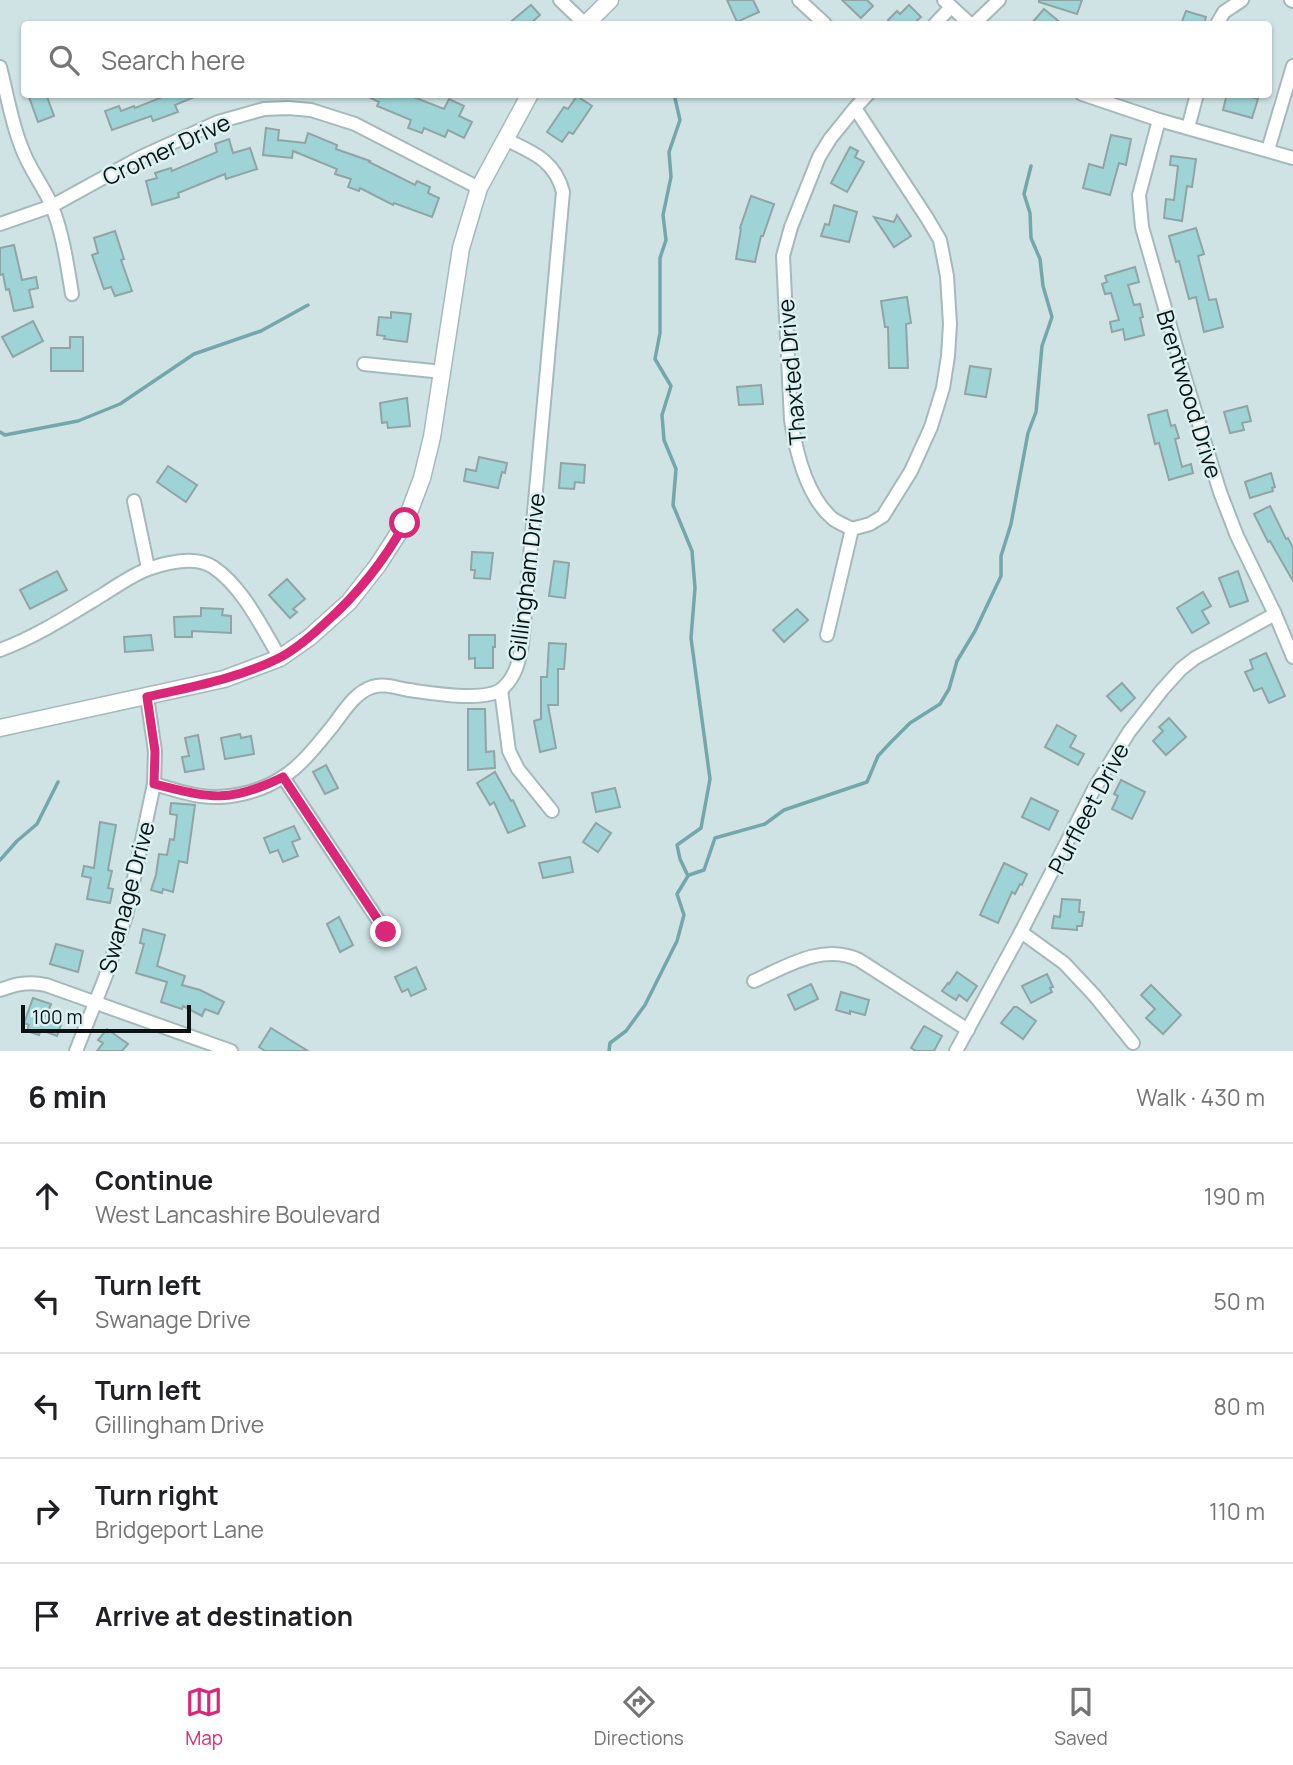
<!DOCTYPE html>
<meta charset="utf-8">
<style>
:root{--surface:#fff;--page:#f6f6f6;--text:#202124;--muted:#757577;--line:#e0e0e0;--accent:#db2777}
body{margin:0;font-family:Manrope,sans-serif;background:var(--page);color:var(--text)}
.scale{position:absolute;left:21px;bottom:18px;width:170px;box-sizing:border-box;padding-left:7px;border:4px solid #0c1314;border-top:0;font-size:19px;line-height:24px;white-space:nowrap;color:#0c1314;-webkit-text-stroke:5px #dcf1f2;paint-order:stroke}
.stop{position:absolute;width:21px;height:21px;margin:-16px;border:5px solid #db2777;border-radius:50%;background:#fff}
.stop.end{background:#db2777;border-color:#fff;box-shadow:0 2px 7px #0008}
.list{margin:0;padding:0;list-style:none}
h2{display:flex;justify-content:space-between;align-items:center;height:91px;margin:0;padding:0 28px;font-size:30px}
h2 small{font-size:23px;font-weight:400;color:var(--muted)}
.list li{display:grid;grid-template-columns:46px 1fr auto;gap:21px;align-items:center;box-sizing:border-box;height:105px;padding:0 28px;border-top:2px solid var(--line)}
.list b{display:block;font-size:26px;white-space:nowrap}
.list p{margin:0;font-size:23px;white-space:nowrap;color:var(--muted)}
.list em{font-size:23px;font-style:normal;color:var(--muted)}
.icon{flex:none;width:38px;height:38px;fill:none;stroke:currentColor;stroke-width:2;stroke-linecap:round;stroke-linejoin:round}
.map{position:relative;flex:none;width:1293px;height:1051px;overflow:hidden}
.search{position:absolute;background:var(--surface);box-shadow:0 2px 5px #0004;left:21px;right:21px;top:21px;height:77px;display:flex;align-items:center;gap:18px;box-sizing:border-box;padding:0 24px;border-radius:7px;color:var(--muted);font-size:26px}
.sheet{height:616px;background:var(--surface)}
nav{display:flex;justify-content:space-around;align-items:center;box-sizing:border-box;height:98px;border-top:2px solid var(--line);background:var(--surface);font-size:19px;color:var(--muted)}
nav a{display:grid;justify-items:center;gap:4px}
nav .on{color:var(--accent)}
.map>svg:first-child{display:block}
.lines{fill:none;stroke-linecap:round;stroke-linejoin:round}
.stream{stroke:#74a7ab;stroke-width:3.5}
.building{fill:#9fd4d7;stroke:#90a4a5;stroke-width:2}
.minor-casing{stroke:#a5b9ba;stroke-width:16}
.major-casing{stroke:#a5b9ba;stroke-width:19}
.minor{stroke:#fff;stroke-width:12}
.major{stroke:#fff;stroke-width:16}
.route{stroke:#db2777;stroke-width:9}
.labels{text-anchor:middle;dominant-baseline:central;stroke-width:5;stroke-linejoin:round;paint-order:stroke}
.street-label{font-size:23px;fill:#0c1314;stroke:#dcf1f2}
</style>
<div class="map">
<svg width="1293" height="1051" viewBox="0 0 1293 1051">
<rect width="100%" height="100%" fill="#cfe3e5"/>
<g class="lines">
<g class="stream">
<polyline points="0,432 5,435 78,421 120,404 194,354 261,331 308,305"/>
<polyline points="0,860 17,841 37,824 58,782"/>
<polyline points="689,875 704,870 715,838 765,824 784,810 867,782 878,756 891,742 910,723 940,704 949,689 957,661 975,631 1001,576 1001,556 1011,524 1028,433 1036,412 1042,346 1052,317 1043,286 1040,259 1031,238 1030,213 1024,194 1031,166"/>
<polyline points="609,1051 610,1043 626,1031 645,1005 677,941 684,915 677,894 688,876 680,859 677,845 701,828 710,779 691,638 695,588 692,551 673,505 676,469 664,440 662,415 671,386 655,359 660,333 660,258 666,240 663,215 671,177 669,152 680,120 674,94"/>
</g>
</g>
<g class="building">
<polygon points="727,0 753,0 759,12 737,22"/>
<polygon points="842,0 867,0 873,6 861,18"/>
<polygon points="1039,0 1082,0 1077,14 1039,2"/>
<polygon points="531,5 540,15 530,24 508,24"/>
<polygon points="909,5 921,17 913,24 893,24 888,20 897,11 900,14"/>
<polygon points="1044,9 1062,24 1031,24"/>
<polygon points="1186,11 1206,17 1204,24 1181,24"/>
<polygon points="37,94 46,94 54,116 38,122 29,97"/>
<polygon points="170,94 199,95 175,105 178,112 153,121 151,116 112,130 105,111 119,106 121,111 134,106 135,108"/>
<polygon points="363,94 406,94 444,109 449,99 464,106 459,116 472,122 464,138 448,130 445,137 424,128 422,133 408,128 411,120 377,106 379,102"/>
<polygon points="1227,94 1243,94 1258,99 1252,118 1223,110"/>
<polygon points="577,96 592,106 573,134 569,132 562,142 547,132 564,107 568,109"/>
<polygon points="266,128 279,130 278,140 305,143 308,133 337,145 336,149 370,161 369,162 415,185 417,181 430,187 428,193 439,198 432,217 394,203 393,205 360,188 359,191 348,187 351,179 335,174 337,169 293,151 292,158 263,155"/>
<polygon points="1111,135 1131,139 1126,165 1119,163 1110,195 1083,188 1089,164 1103,168"/>
<polygon points="229,139 233,153 250,148 257,169 226,179 225,174 178,193 179,197 152,205 146,181 157,178 155,173 171,168 172,171 217,152 215,144"/>
<polygon points="850,147 858,151 855,157 864,162 847,192 831,183"/>
<polygon points="1171,156 1196,159 1192,187 1187,186 1182,221 1164,218 1166,199 1174,200 1178,166 1170,165"/>
<polygon points="751,196 774,204 763,236 761,236 755,262 736,259 741,229 740,228"/>
<polygon points="834,205 857,212 849,242 821,236 825,224 829,225"/>
<polygon points="897,215 911,236 894,247 874,217 894,222"/>
<polygon points="1196,228 1204,254 1198,256 1209,300 1216,299 1223,327 1204,332 1196,297 1189,299 1179,261 1176,262 1169,236"/>
<polygon points="115,231 124,259 121,260 132,291 115,296 111,287 104,289 92,255 98,253 94,238"/>
<polygon points="14,245 22,280 36,277 38,288 29,290 33,307 14,311 9,289 6,290 3,274 0,275 0,248"/>
<polygon points="1135,267 1139,282 1128,285 1134,305 1140,304 1143,317 1140,318 1144,335 1125,340 1123,329 1112,332 1110,322 1119,320 1111,293 1105,294 1102,284 1107,282 1105,276"/>
<polygon points="907,297 911,323 906,324 908,368 889,368 888,327 885,327 881,301"/>
<polygon points="391,312 411,314 407,342 384,339 385,336 377,335 379,317 391,318"/>
<polygon points="33,321 43,341 13,357 2,337"/>
<polygon points="70,337 83,337 83,371 51,371 51,348 70,348"/>
<polygon points="970,366 991,369 986,397 965,394"/>
<polygon points="761,385 763,404 739,405 737,387"/>
<polygon points="407,398 410,426 388,428 387,422 382,423 380,403"/>
<polygon points="1247,406 1251,421 1242,423 1244,430 1230,433 1224,412"/>
<polygon points="1167,410 1171,426 1175,425 1179,438 1175,439 1182,467 1191,464 1193,473 1169,480 1159,443 1155,444 1148,415"/>
<polygon points="479,457 507,463 505,473 502,472 498,488 464,481 466,469 476,471"/>
<polygon points="561,463 585,465 584,483 575,482 574,489 559,488"/>
<polygon points="168,466 197,485 186,502 157,482"/>
<polygon points="1271,473 1275,487 1272,488 1273,491 1250,498 1245,482"/>
<polygon points="1270,506 1286,539 1288,538 1293,548 1293,581 1270,541 1268,542 1254,514"/>
<polygon points="472,552 493,553 490,579 474,578 475,570 471,570"/>
<polygon points="554,561 569,563 565,598 549,596"/>
<polygon points="57,571 67,590 30,609 20,590"/>
<polygon points="1238,571 1248,601 1230,607 1219,578"/>
<polygon points="287,579 305,599 293,609 297,612 290,618 269,595"/>
<polygon points="1203,592 1211,606 1202,611 1209,623 1192,633 1177,608"/>
<polygon points="201,608 223,609 222,615 231,616 231,633 192,631 192,637 175,637 174,617 201,616"/>
<polygon points="797,609 808,620 784,642 773,630"/>
<polygon points="151,635 153,650 125,652 124,637"/>
<polygon points="469,635 495,635 495,647 493,647 493,668 475,668 475,658 469,659"/>
<polygon points="549,643 566,644 564,669 558,669 558,705 548,705 556,748 540,752 534,721 541,719 541,677 547,677"/>
<polygon points="1266,653 1285,696 1269,703 1262,688 1254,691 1245,672 1253,669 1250,660"/>
<polygon points="1122,683 1135,698 1121,711 1107,696"/>
<polygon points="468,709 485,709 486,752 494,751 495,768 468,770"/>
<polygon points="1169,718 1186,737 1166,755 1153,741 1163,731 1159,727"/>
<polygon points="1057,725 1076,736 1070,747 1084,754 1078,765 1045,747"/>
<polygon points="240,734 241,738 251,736 254,754 225,759 221,738"/>
<polygon points="198,735 204,769 185,772 182,757 189,756 185,738"/>
<polygon points="326,765 338,788 325,794 313,772"/>
<polygon points="495,772 511,801 513,800 525,826 508,833 494,802 490,805 477,783"/>
<polygon points="1121,780 1145,792 1132,819 1112,809 1118,796 1114,794"/>
<polygon points="615,788 620,807 596,812 592,793"/>
<polygon points="1031,798 1058,811 1049,830 1022,817"/>
<polygon points="171,803 195,805 187,863 179,861 173,892 163,889 162,893 151,890 156,875 159,854 167,855 170,839 174,840 177,815 170,814"/>
<polygon points="100,822 116,825 108,870 112,871 108,888 113,889 110,903 87,899 91,878 82,876 84,866 94,868"/>
<polygon points="596,823 611,833 598,852 583,842"/>
<polygon points="294,826 300,839 292,842 298,856 283,862 278,850 270,853 264,838"/>
<polygon points="570,857 573,872 543,878 539,863"/>
<polygon points="1004,863 1027,874 1022,885 1020,884 1015,894 1012,892 998,923 980,915"/>
<polygon points="1062,899 1080,900 1079,912 1084,912 1082,926 1077,926 1077,930 1052,928 1054,916 1060,917"/>
<polygon points="339,917 353,945 340,952 327,924"/>
<polygon points="143,929 165,935 157,966 185,976 182,985 200,990 224,1002 218,1014 205,1009 202,1016 183,1006 182,1009 161,1002 167,982 136,973 144,944 140,943"/>
<polygon points="56,944 83,951 78,972 50,964"/>
<polygon points="416,967 426,989 411,996 408,989 402,992 395,977"/>
<polygon points="957,972 977,986 967,1001 959,995 956,1000 942,991 948,983 949,984"/>
<polygon points="1047,974 1053,987 1050,988 1052,992 1031,1003 1022,986"/>
<polygon points="811,984 818,999 795,1010 788,995"/>
<polygon points="1151,985 1181,1015 1163,1034 1146,1018 1155,1009 1141,995"/>
<polygon points="841,992 869,1000 865,1015 850,1011 850,1014 836,1010"/>
<polygon points="33,998 51,1004 46,1016 62,1022 57,1036 41,1030 39,1035 27,1031 29,1025 24,1023"/>
<polygon points="1014,1007 1017,1007 1036,1021 1023,1039 1001,1023"/>
<polygon points="924,1026 942,1036 934,1051 916,1051 911,1048"/>
<polygon points="271,1028 287,1038 308,1051 265,1051 259,1047"/>
<polygon points="107,1029 128,1044 122,1051 97,1051 103,1043 98,1040"/>
</g>
<g class="lines">
<g class="minor-casing">
<g id="minor">
<polyline points="560,0 585,24"/>
<polyline points="799,0 825,24"/>
<polyline points="944,0 970,24"/>
<polyline points="1291,0 1293,1"/>
<polyline points="935,24 951,7"/>
<polyline points="974,24 999,0"/>
<polyline points="1217,24 1224,12 1242,0"/>
<path d="M0,67C7,93 11,121 21,146C28,167 42,184 51,204C63,233 67,264 72,294"/>
<polyline points="1082,94 1159,120 1293,158"/>
<path d="M855,108L927,218L940,240L947,276L950,324L948,356L943,388L931,427L911,471L883,516L870,524L852,529C846,526 839,523 833,519C807,497 796,452 791,420L783,256L791,227L819,157L830,139L855,108L868,94"/>
<polyline points="1159,120 1139,195 1142,227 1184,375 1220,492 1237,536 1275,614 1293,657"/>
<polyline points="1188,128 1197,94"/>
<polyline points="1268,150 1293,66"/>
<polyline points="0,224 52,206 141,157 218,122 264,109 288,108 311,110 355,124 479,188"/>
<polyline points="364,364 443,372"/>
<polyline points="134,501 148,568"/>
<polyline points="827,635 852,529"/>
<path d="M0,650C36,637 71,614 104,594C118,585 135,573 151,568C169,562 196,556 213,567C243,587 262,628 280,658"/>
<polyline points="501,690 509,751 518,769 552,811"/>
<polyline points="283,777 386,932"/>
<path d="M154,784C169,788 185,794 201,796C228,800 260,792 283,777C302,765 317,745 331,728C343,713 354,693 372,687C385,683 396,688 409,690C430,693 487,703 503,688C516,676 519,661 522,645L563,192C555,160 532,152 505,139"/>
<polyline points="1021,932 1064,963 1095,996 1133,1043"/>
<path d="M754,981C787,966 823,943 859,960L968,1030"/>
<path d="M0,990C16,984 29,981 46,985L231,1051"/>
<polyline points="76,1051 105,978 126,916 154,784 155,751 147,697"/>
<polyline points="956,1051 1021,932 1094,789 1129,732 1162,690 1181,669 1195,658 1275,614"/>
</g>
</g>
<g class="major-casing">
<g id="major">
<polyline points="586,24 610,0"/>
<polyline points="0,728 224,679 280,658 310,637 349,602 378,565 405,523 422,478 432,437 461,248 479,188 530,94"/>
</g>
</g>
<use href="#minor" class="minor"/>
<use href="#major" class="major"/>
</g>
<g class="lines">
<path class="route" d="M386,932L283,777C229,804 210,798 154,784L155,751L147,697C191,687 236,679 277,659C294,651 310,637 324,624C358,594 383,563 405,523"/>
</g>
<g class="labels">
<g class="street-label">
<text transform="translate(166 149) rotate(-25)">Cromer Drive</text>
<text transform="translate(791 372) rotate(-95)">Thaxted Drive</text>
<text transform="translate(1190 394) rotate(73)">Brentwood Drive</text>
<text transform="translate(526 577) rotate(-83)">Gillingham Drive</text>
<text transform="translate(1088 808) rotate(-62)">Purfleet Drive</text>
<text transform="translate(126 897) rotate(-75)">Swanage Drive</text>
</g>
</g>
</svg>
<div class="scale">100 m</div>
<div class="stop" style="left:405px;top:523px"></div>
<div class="stop end" style="left:386px;top:932px"></div>
<div class="search"><svg class="icon" aria-label="search" viewBox="0 0 24 24"><circle cx="10" cy="10" r="6"/><path d="M15 15l6 6"/></svg>Search here</div>
</div>
<section class="sheet">
<h2>6 min<small>Walk · 430 m</small></h2>
<ul class="list">
<li><svg class="icon" aria-label="ahead" viewBox="0 0 24 24"><path d="M12 20V5M6 11l6-6 6 6"/></svg><div><b>Continue</b><p>West Lancashire Boulevard</p></div><em>190 m</em></li>
<li><svg class="icon" aria-label="left" viewBox="0 0 24 24"><path d="M17 20v-9H6M10 6l-5 5 5 5"/></svg><div><b>Turn left</b><p>Swanage Drive</p></div><em>50 m</em></li>
<li><svg class="icon" aria-label="left" viewBox="0 0 24 24"><path d="M17 20v-9H6M10 6l-5 5 5 5"/></svg><div><b>Turn left</b><p>Gillingham Drive</p></div><em>80 m</em></li>
<li><svg class="icon" aria-label="right" viewBox="0 0 24 24"><path d="M7 20v-9h11M14 6l5 5-5 5"/></svg><div><b>Turn right</b><p>Bridgeport Lane</p></div><em>110 m</em></li>
<li><svg class="icon" aria-label="arrive" viewBox="0 0 24 24"><path d="M6 21V4h12l-3 4 3 4H6"/></svg><div><b>Arrive at destination</b></div></li>
</ul>
</section>
<nav>
<a class="on"><svg class="icon" aria-label="map" viewBox="0 0 24 24"><path d="M3 6l6-2 6 2 6-2v14l-6 2-6-2-6 2zM9 4v14M15 6v14"/></svg>Map</a>
<a><svg class="icon" aria-label="directions" viewBox="0 0 24 24"><path d="M12 3l9 9-9 9-9-9zM9 14v-3h6M13 9l2 2-2 2"/></svg>Directions</a>
<a><svg class="icon" aria-label="saved" viewBox="0 0 24 24"><path d="M7 4h10v16l-5-4-5 4z"/></svg>Saved</a>
</nav>
